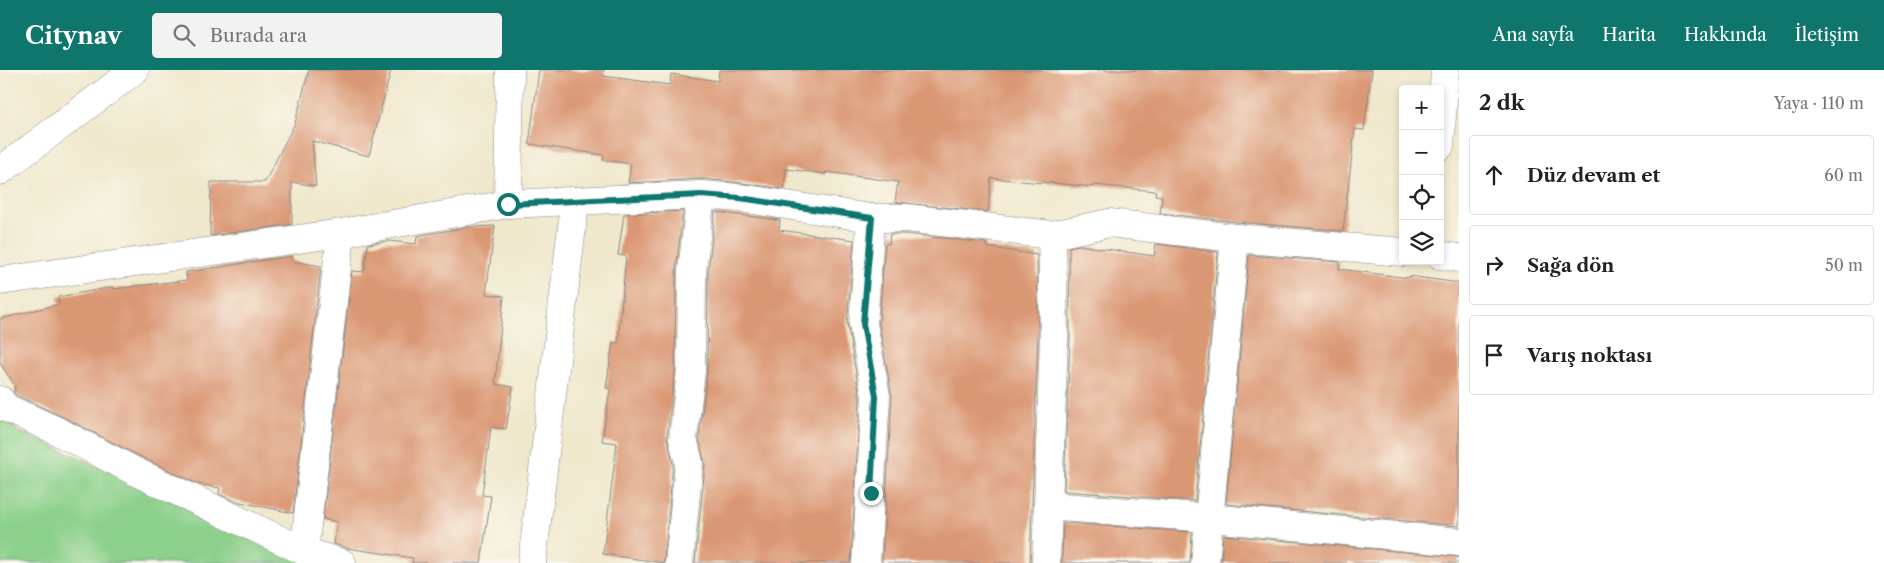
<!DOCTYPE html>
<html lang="tr">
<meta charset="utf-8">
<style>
:root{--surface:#fff;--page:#f2f2f2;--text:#222;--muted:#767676;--line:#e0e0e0;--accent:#0f766e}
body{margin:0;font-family:"Libre Caslon Text",serif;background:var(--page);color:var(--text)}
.controls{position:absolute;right:15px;top:15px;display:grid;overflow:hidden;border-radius:5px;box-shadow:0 2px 8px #0003}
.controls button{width:45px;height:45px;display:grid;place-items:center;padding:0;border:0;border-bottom:1px solid var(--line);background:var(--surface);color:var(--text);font:25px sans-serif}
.stop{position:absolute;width:15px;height:15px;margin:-11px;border:4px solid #0f766e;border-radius:50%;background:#fff}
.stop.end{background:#0f766e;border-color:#fff;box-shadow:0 1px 5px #0008}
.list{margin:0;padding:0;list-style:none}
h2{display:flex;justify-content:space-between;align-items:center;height:65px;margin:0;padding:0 20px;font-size:21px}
h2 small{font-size:16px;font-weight:400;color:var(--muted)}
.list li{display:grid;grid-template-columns:32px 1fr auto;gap:15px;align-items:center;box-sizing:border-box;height:80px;margin:0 10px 10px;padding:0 10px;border:1px solid var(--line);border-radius:5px}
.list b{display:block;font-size:19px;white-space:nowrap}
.list em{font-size:16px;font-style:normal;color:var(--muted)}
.icon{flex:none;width:28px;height:28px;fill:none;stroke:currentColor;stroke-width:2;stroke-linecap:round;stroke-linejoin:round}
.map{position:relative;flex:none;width:1459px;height:493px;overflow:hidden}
header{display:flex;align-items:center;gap:30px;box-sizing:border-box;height:70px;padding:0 25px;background:var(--accent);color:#fff}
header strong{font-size:24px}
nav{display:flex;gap:28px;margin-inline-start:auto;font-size:18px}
.search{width:350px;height:45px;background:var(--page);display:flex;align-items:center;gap:12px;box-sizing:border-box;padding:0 18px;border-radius:5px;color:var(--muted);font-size:19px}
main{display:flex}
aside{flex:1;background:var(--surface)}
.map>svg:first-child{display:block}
.green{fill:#8bd08b;stroke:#567963}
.building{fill:#da9773}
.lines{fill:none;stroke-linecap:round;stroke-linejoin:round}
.minor-casing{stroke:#888584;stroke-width:29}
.minor{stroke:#fff;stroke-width:28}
.route{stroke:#0f766e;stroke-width:6}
</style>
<header>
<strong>Citynav</strong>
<div class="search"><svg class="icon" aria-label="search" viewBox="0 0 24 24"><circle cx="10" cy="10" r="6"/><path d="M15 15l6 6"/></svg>Burada ara</div>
<nav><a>Ana sayfa</a><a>Harita</a><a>Hakkında</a><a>İletişim</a></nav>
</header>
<main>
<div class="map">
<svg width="1459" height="493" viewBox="0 0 1459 493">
<rect width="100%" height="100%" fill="#fbf7ec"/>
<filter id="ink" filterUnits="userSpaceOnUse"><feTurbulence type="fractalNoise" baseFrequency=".02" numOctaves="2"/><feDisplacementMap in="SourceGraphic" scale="10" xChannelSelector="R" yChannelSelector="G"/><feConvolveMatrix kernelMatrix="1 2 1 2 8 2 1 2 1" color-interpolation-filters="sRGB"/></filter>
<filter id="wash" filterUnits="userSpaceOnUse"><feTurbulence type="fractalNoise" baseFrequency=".0096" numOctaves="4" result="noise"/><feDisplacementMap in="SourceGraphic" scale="20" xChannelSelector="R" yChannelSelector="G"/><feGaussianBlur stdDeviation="1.12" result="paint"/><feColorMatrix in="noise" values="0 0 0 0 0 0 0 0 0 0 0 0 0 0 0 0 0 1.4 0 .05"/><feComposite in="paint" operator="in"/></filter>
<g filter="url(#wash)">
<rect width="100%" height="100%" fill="#efe8cc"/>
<polygon class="green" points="0,342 17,361 124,407 334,493 0,493"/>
<g id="blocks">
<g class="building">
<polygon points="309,0 391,0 369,86 312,71 316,116 292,112 292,154 210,166 211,112 265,112 295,53"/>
<polygon points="539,0 604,0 603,6 670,15 671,4 718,11 719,0 1372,0 1364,60 1355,59 1343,161 1237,152 1160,143 1162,126 1155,125 1156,121 1094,115 1094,117 1042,112 1042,113 991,108 988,142 895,132 898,112 826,102 826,104 786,99 784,119 742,113 702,109 628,113 631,94 603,90 604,85 529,74"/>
<polygon points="683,141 676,201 675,300 667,367 673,394 664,493 603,484 617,373 602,371 610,319 606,318 613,272 618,273 626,186 618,185 624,144"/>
<polygon points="715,142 780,150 779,160 854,170 847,253 860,327 851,493 695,493 705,395 699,368 707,303 708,202"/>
<polygon points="495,156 486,224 504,226 495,314 513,317 506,359 491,357 482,425 491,426 481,493 412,493 413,488 347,478 334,474 337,452 323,449 352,201 364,202 368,174 389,171 416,174 417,166 468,157"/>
<polygon points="890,164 906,164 986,173 986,177 1037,185 1038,266 1030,493 882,493 892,327 879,253 885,174 889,174"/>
<polygon points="1156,174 1218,182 1195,431 1064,421 1070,267 1069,177 1079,175 1154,186"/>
<polygon points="1249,185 1340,192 1339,199 1409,208 1409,206 1459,213 1459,456 1226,434"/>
<polygon points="292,186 292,191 321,196 293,443 235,431 219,424 220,418 198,414 145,389 61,346 16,325 14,323 15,316 0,293 0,249 59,234 58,227 113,217 113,219 187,210 186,202"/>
<polygon points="1063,453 1192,462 1190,493 1062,493"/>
<polygon points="1223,465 1459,487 1459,493 1221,493"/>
</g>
</g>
</g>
<g filter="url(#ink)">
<use href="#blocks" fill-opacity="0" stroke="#888584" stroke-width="1"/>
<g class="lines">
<g class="minor-casing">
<g id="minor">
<polyline points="1440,76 1445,0"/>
<polyline points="0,101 135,0"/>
<polyline points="508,134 510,0"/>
<polyline points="1440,185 1459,188"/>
<polyline points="0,211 341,163 508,134 701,125 740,128 871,148 907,148 1052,165 1109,153 1235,168 1403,182"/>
<polyline points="0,330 6,338 55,360 138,403 304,481 342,493"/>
<polyline points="1049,436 1210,448 1459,472"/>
<polyline points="304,481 341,163"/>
<polyline points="532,493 575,131"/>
<polyline points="679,493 689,393 683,369 691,301 692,201 701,125"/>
<polyline points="866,493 876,326 863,254 871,148"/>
<polyline points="1046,493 1054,266 1052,165"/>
<polyline points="1205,493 1235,168"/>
</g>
</g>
<use href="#minor" class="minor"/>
</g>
</g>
<g class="lines" filter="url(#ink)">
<polyline class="route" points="508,134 701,125 740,128 872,148 863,254 876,326 871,423"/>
</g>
</svg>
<div class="controls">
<button>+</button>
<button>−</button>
<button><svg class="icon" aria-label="locate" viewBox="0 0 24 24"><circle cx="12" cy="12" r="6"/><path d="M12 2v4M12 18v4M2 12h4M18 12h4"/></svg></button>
<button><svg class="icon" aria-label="layers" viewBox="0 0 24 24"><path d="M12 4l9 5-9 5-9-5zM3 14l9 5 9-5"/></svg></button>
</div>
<div class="stop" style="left:508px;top:134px"></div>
<div class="stop end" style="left:871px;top:423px"></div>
</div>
<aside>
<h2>2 dk<small>Yaya · 110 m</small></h2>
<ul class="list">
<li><svg class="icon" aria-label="ahead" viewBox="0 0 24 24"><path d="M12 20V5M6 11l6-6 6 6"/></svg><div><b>Düz devam et</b></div><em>60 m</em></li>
<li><svg class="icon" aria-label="right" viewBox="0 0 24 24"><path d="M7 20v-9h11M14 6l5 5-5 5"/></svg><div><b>Sağa dön</b></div><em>50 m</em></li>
<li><svg class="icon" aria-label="arrive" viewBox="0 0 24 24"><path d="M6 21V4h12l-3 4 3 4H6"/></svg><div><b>Varış noktası</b></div></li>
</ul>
</aside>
</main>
